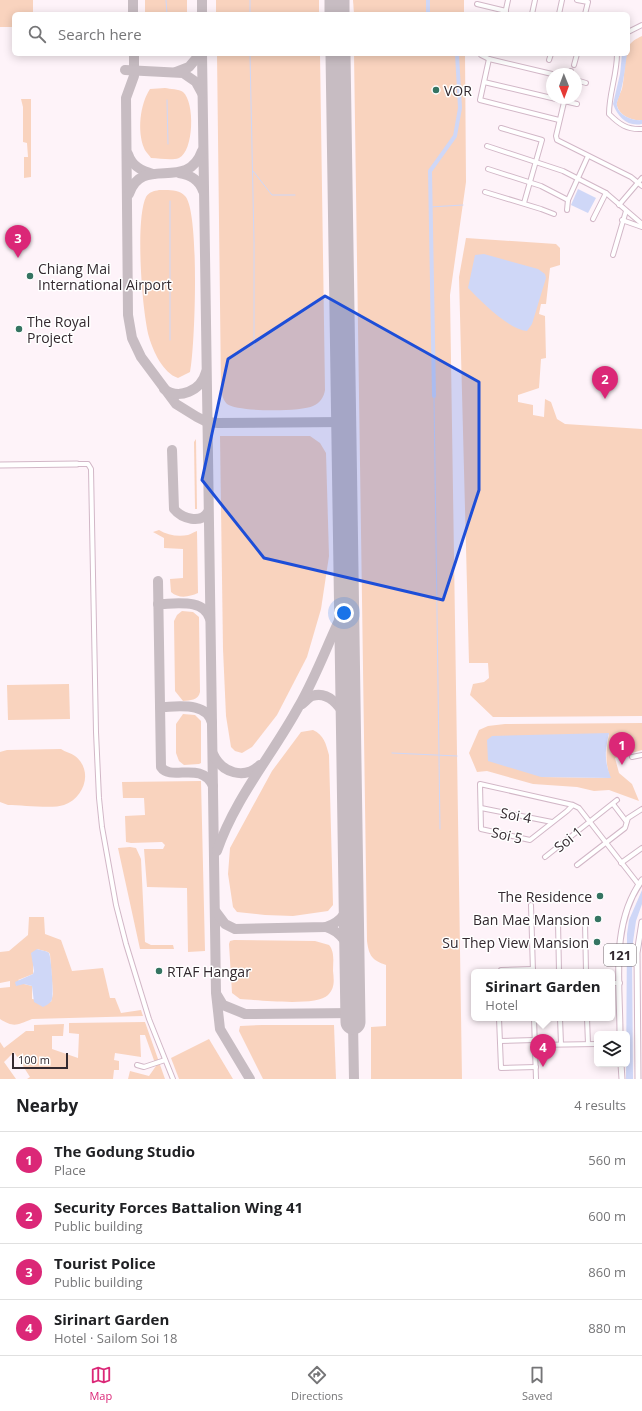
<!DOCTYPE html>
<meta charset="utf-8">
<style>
:root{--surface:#fff;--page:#f6f6f6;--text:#202124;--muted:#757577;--line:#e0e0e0;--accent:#db2777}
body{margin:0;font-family:"Open Sans",sans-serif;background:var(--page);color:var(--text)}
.controls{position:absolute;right:12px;bottom:12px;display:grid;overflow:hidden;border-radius:6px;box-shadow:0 2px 10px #0003}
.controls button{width:36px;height:36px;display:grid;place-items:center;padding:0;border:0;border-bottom:1px solid var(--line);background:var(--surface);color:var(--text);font:20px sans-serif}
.compass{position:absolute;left:546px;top:68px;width:36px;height:36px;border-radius:50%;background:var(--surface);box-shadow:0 2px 10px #0003;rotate:179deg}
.scale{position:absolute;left:12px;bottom:10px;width:56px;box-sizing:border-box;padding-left:4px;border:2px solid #33292f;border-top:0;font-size:11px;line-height:14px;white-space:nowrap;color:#33292f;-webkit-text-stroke:3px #fff;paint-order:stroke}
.you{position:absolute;left:344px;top:613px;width:14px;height:14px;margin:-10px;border:3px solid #fff;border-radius:50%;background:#1a73e8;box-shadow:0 0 0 6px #1a73e833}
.badge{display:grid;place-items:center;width:26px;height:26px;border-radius:50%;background:var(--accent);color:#fff;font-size:13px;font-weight:700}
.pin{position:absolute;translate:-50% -33px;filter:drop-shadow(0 1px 2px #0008)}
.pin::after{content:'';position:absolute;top:21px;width:14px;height:12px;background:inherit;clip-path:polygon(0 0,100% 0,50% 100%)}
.popup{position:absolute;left:471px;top:969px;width:144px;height:52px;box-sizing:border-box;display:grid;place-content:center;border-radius:6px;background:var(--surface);filter:drop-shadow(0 1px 3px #0005);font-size:13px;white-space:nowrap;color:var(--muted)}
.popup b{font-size:15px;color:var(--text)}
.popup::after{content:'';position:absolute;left:50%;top:100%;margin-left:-8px;border:8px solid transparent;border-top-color:var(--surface)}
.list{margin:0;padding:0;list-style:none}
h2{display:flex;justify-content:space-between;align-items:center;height:52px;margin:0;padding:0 16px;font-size:17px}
h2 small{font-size:13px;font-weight:400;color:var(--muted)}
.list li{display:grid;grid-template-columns:26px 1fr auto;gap:12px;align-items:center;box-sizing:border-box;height:56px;padding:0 16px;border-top:1px solid var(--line)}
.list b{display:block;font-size:15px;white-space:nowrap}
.list p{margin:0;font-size:13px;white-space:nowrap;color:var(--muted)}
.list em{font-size:13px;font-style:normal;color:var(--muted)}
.icon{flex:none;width:22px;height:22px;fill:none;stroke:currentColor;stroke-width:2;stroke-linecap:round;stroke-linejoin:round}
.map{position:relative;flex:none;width:642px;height:1079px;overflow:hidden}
.search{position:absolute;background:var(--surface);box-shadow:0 2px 10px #0003;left:12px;right:12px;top:12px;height:44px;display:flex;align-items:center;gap:10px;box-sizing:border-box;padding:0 14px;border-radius:6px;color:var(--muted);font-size:15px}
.sheet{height:276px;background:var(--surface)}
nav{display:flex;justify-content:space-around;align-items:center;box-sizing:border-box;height:56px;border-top:1px solid var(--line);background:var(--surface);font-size:11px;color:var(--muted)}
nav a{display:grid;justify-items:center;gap:2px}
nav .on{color:var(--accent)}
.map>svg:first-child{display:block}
.green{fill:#f9d3be;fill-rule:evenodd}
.water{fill:#cfd7f7}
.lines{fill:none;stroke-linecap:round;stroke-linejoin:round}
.stream{stroke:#cfd7f7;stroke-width:1}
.canal{stroke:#cfd7f7;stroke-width:4}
.taxiway{stroke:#c7bcc2;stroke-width:10}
.runway{stroke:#c7bcc2;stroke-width:25}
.minor-casing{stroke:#d2b7c7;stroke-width:6}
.major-casing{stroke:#d2b7c7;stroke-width:7}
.minor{stroke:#fff;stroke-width:4}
.major{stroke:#fff;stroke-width:5}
.marked{fill:#1d4ed8;fill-opacity:0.2;stroke:#1d4ed8;stroke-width:3;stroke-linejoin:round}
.poi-dot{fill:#357462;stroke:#fff;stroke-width:1.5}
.labels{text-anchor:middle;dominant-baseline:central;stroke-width:3;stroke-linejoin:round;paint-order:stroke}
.shield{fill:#fff;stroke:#70696d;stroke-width:1}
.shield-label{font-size:13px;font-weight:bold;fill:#33292f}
.poi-label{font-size:14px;fill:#33292f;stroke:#fff;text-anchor:start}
.street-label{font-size:14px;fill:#33292f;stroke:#fff}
</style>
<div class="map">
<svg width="642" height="1079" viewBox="0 0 642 1079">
<rect width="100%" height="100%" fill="#fef3f9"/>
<g class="green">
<polygon points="0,0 33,0 33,14 14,14 14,27 0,27"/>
<rect x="145" y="0" width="42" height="14"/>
<rect x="216" y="0" width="103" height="14"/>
<polygon points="353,0 464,0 464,14 354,14"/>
<path d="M642,36V120C632,121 620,116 617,106C616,101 620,94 622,89C625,75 624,59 628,48C631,41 636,39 642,36Z"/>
<path d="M217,54H320L325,390C324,397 320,403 313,406C301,412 237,412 227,404C222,399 222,393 221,387Z"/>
<path d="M354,54H465L466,182L450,295L462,1079H371V1027L386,1026V965C372,960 369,956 367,941Z"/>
<path d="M165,88C170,89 179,89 183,92C195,102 194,151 179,158C171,161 160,158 151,158C149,155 145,151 144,148C137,131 140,104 150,89Z"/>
<polygon points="21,99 31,99 31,177 24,178 24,157 28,157 27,143 23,142 23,107"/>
<path d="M159,190C168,190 179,189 185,196C200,211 195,349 190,372L178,378C163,373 153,351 149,337C142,312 135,219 146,197C149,192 154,191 159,190Z"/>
<polygon points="466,238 556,244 560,248 560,265 550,268 546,304 541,304 539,314 545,316 546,358 541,359 539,388 518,395 518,402 533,405 533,415 544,417 545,399 551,402 557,419 565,424 642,429 642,716 493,717 470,695 473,684 484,682 489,678 488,663 469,663 459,277"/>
<polygon points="220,436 310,436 320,443 326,453 329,556 321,609 307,657 277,715 252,747 242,753 235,751 231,747 226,716 223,649"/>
<polygon points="196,439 197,509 195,509 194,442"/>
<path d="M159,530C167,535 178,537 188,535C192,534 193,532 197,531L198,593C189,597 179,599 171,592L170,579L183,578V549L164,548V538L153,532Z"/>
<path d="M182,611L193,612L199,617L200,692C198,701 190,700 183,701L175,691L174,621L177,615Z"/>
<polygon points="69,684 70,719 8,720 7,685"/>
<polygon points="183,714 195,715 201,721 201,763 199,764 184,765 179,761 176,753 176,724"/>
<path d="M642,723V750L615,758L619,773L632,784L639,801L609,790L594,791L577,787L533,784L487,771L477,772L469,753L479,730L488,726L505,724ZM609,734C606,750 605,762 610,778L541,777Z"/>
<path d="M313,730C324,735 326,744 329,755L333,905L328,911L293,916L265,915L237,912L233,907L228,874L230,848L272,771L301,732Z"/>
<path d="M61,749C65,752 71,753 75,756C94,771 84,798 64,805C53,809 22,805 8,805L0,802V752L7,750Z"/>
<polygon points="201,781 205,951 188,952 187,888 147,887 144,849 163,849 165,845 162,842 131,843 126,842 125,816 145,815 144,798 123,798 122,782"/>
<polygon points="130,847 136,848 141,859 145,942 151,945 173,945 174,949 140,949 118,848"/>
<path d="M29,917H44L45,934L61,940L72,971L103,968L110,998H115L121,1013L141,1010L143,1016L32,1019C17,1025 14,1028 0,1019V988L10,987V981L0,983V952L9,951L28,935ZM37,949L48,952L50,954L53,994L51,1002L32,999V986L24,984L18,980L33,974V965Z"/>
<path d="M234,940L315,941L329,945C335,952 333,962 333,971C334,980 335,988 328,995C317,1007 257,1000 240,999L232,993L229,944L230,941Z"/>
<polygon points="145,1022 165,1079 128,1079 130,1071 149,1076 156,1066 145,1035 140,1035 141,1057 115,1053 114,1060 119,1061 119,1070 114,1070 113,1079 27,1079 30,1077 14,1052 4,1062 16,1079 0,1079 0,1042 4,1048 26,1031 34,1031 34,1025 64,1024 63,1036 52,1036 52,1049 78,1058 79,1034 69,1033 69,1023"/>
<polygon points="262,1025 334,1025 336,1079 263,1079 239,1031 240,1026"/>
<polygon points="209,1039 233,1079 179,1079 171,1058"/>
</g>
<g class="water">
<path d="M622,54H627C625,67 624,81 620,94C619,98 616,102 617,106C619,116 633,121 642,120V124C627,127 618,117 613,104L620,74Z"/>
<polygon points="578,189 596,198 588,213 571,205"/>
<path d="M484,254L538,269L545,274L546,278L532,324L527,331C508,329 482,302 468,288L475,255Z"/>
<path d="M609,733C605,752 604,760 611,778L541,777L488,761L487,740L492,736Z"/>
<polygon points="642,890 642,904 636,921 632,949 633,1079 626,1079 627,934 629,920"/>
<path d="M37,949C40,950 47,951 49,953C51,956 54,995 52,999C51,1003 47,1005 43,1007L34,1002L32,986L24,984L16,986L15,982L33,974L34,971L31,953Z"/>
</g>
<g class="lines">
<g class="stream">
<polyline points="166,0 167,14"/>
<polyline points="250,14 250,0"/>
<polyline points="250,54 254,242 254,348"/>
<polyline points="167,100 168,144"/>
<polyline points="253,171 272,195 295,195"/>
<polyline points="170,201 170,340"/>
<polyline points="430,207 463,205"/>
<polyline points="434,396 440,829"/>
<polyline points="392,753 457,756"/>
</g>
<g class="canal">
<polyline points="428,0 428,14"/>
<polyline points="434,396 430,171 455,136 460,108 457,54"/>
</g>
<g class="taxiway">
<polyline points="133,0 133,14"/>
<polyline points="202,0 202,14"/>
<polyline points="134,54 134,76 126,98 128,315 132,338 141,357 176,404 197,417 207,422 218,423 343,422"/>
<polyline points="202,54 216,993 220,1029 250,1079"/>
<polyline points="125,70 183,73 196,82 202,93"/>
<polyline points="176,72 189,67 200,54"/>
<path d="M128,154C132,166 141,171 153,174"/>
<path d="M179,173C190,175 199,179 203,191"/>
<path d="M129,194C142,154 187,193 202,151"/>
<path d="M164,389C179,400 201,391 206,372"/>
<path d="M172,450L174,509C182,519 201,524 208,512"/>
<path d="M158,581L161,767C171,782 201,760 213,786"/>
<path d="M158,604C175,604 204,598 210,619"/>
<path d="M302,704C305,702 309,697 312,696C330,690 341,709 349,721"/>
<path d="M160,707C176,707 207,701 212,723"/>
<path d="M213,754C222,773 244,780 260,765"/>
<path d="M217,851C235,798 273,754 299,706C318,673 330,637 347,604"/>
<path d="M216,912L225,924L235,929L326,927C344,921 348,910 351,893"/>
<path d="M326,927C342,932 349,944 352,960"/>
<polyline points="217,995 223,1005 245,1014 353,1013"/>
<polyline points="353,1022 354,1079"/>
</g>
<g class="runway">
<polyline points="337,0 337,14"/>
<polyline points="338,54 353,1022"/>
</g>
<g class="minor-casing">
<g id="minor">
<polyline points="577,0 588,2 585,14"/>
<polyline points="477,4 506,11"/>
<polyline points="505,14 508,0"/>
<polyline points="532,14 535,0"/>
<polyline points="559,14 562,0"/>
<polyline points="628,32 642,25"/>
<path d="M617,54C617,75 609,93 609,114C619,124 627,130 642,129"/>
<polyline points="481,55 489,59 552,74"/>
<polyline points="489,59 480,100 559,120"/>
<polyline points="549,60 551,54"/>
<polyline points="574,65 577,54"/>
<polyline points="570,74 571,71"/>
<polyline points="576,80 586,83"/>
<polyline points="484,82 577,104"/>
<polyline points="565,98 556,136 557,140 631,177 642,186"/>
<polyline points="501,128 542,140 524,203"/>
<polyline points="487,146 563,171 606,193 642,224"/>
<polyline points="488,169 541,186 568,200"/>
<polyline points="485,192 541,209 554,214"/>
<polyline points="619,205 642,178"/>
<polyline points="567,210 568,200 588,156"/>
<polyline points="593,219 606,193"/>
<polyline points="622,220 642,227"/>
<polyline points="613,255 626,211"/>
<polyline points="77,464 88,464 91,469 96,732 99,798 102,827 116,905 126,944 149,1019 173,1079"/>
<polyline points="632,757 642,755"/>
<polyline points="613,804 626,821"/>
<polyline points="573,805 567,811 530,840 481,829 480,784 573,805 579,808 639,885"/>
<polyline points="481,808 552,822"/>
<polyline points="545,857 617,800"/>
<polyline points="621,863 642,848"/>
<polyline points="577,865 625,828 628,818 642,809"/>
<polyline points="531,905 533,972"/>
<polyline points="532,921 585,921 586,972"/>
<polyline points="558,921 559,972"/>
<polyline points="501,970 533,969"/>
<polyline points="612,983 620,983"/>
<polyline points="499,1018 501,1068 536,1067"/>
<polyline points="534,1018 536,1079"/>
<polyline points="560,1018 561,1044"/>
<polyline points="587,1018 588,1044"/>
<polyline points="500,1041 535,1040"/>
<polyline points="535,1045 597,1044"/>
<polyline points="137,1065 144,1067 165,1060"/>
</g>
</g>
<g class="major-casing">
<g id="major">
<polyline points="0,465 77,464"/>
<path d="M620,1034C620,984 610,924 642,880"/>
<polyline points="621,1064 622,1079"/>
<polyline points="638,1079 637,953 642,922"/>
</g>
</g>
<use href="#minor" class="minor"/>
<use href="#major" class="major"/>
</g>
<path class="marked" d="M325,296L479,382V490L443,600L264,558L202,480L228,359Z"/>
<g class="poi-dot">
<circle cx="436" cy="90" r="4"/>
<circle cx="30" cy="276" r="4"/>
<circle cx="19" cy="329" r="4"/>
<circle cx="600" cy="896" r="4"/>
<circle cx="598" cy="919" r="4"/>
<circle cx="597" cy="942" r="4"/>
<circle cx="159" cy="971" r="4"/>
</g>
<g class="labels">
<rect class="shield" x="604" y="944" width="32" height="22" rx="3"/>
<g class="shield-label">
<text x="620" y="955">121</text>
</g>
<g class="poi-label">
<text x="444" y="90">VOR</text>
<text x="38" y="268">Chiang Mai<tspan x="38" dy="16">International Airport</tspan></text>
<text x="27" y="321">The Royal<tspan x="27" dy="16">Project</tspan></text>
<text x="592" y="896" text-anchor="end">The Residence</text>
<text x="590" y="919" text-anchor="end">Ban Mae Mansion</text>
<text x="589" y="942" text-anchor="end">Su Thep View Mansion</text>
<text x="167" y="971">RTAF Hangar</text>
</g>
<g class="street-label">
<text transform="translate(516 815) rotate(11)">Soi 4</text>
<text transform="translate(507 835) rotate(13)">Soi 5</text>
<text transform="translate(568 839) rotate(-39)">Soi 1</text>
</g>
</g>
</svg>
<div class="controls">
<button><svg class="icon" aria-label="layers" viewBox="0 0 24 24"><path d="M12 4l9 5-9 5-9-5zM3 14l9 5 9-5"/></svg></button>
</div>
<svg class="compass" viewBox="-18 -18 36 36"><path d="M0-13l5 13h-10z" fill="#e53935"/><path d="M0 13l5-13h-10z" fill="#757577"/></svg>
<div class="scale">100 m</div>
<div class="you"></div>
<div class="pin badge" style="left:622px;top:765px">1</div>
<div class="pin badge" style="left:605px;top:399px">2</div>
<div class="pin badge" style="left:18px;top:258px">3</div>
<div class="pin badge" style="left:543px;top:1067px">4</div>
<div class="popup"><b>Sirinart Garden</b>Hotel</div>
<div class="search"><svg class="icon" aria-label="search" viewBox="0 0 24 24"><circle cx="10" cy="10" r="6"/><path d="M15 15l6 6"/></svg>Search here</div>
</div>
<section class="sheet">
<h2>Nearby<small>4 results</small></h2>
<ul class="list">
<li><span class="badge">1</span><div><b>The Godung Studio</b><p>Place</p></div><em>560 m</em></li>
<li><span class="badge">2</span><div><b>Security Forces Battalion Wing 41</b><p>Public building</p></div><em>600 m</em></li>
<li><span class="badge">3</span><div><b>Tourist Police</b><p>Public building</p></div><em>860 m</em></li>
<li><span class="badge">4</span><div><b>Sirinart Garden</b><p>Hotel · Sailom Soi 18</p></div><em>880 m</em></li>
</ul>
</section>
<nav>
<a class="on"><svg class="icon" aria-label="map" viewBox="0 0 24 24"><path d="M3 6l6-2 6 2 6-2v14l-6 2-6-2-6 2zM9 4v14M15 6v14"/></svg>Map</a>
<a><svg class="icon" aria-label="directions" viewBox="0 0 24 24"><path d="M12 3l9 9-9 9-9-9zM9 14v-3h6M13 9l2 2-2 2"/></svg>Directions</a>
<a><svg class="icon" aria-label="saved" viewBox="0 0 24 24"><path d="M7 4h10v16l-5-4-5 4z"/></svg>Saved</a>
</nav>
